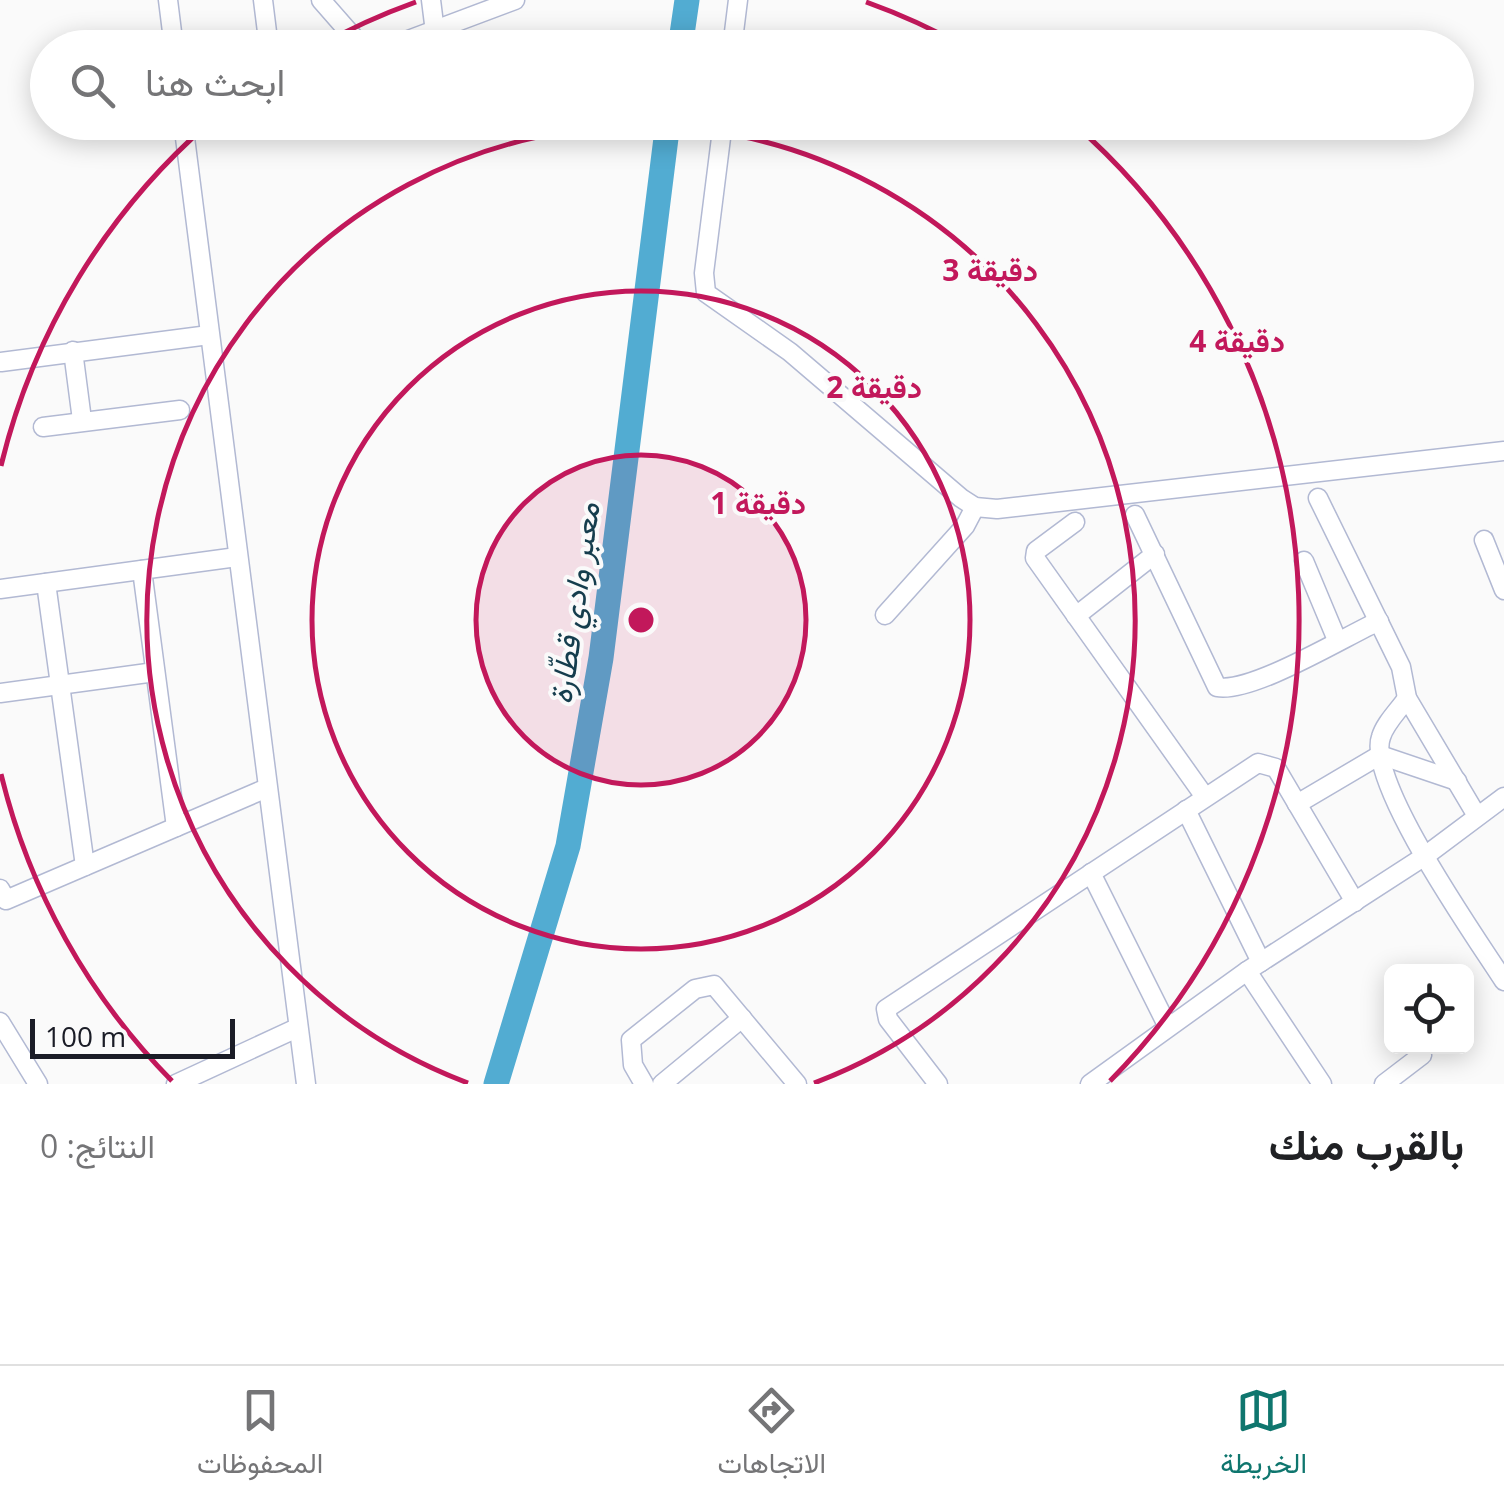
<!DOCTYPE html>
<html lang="ar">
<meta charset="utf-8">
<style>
:root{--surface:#fff;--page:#f6f6f6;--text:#202124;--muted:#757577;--line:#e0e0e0;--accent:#0f766e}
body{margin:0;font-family:"Open Sans",Vazirmatn,sans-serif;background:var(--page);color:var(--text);direction:rtl}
.controls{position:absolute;right:30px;bottom:30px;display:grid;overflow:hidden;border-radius:15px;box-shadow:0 5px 25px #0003}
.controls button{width:90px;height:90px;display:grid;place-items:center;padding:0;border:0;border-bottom:2px solid var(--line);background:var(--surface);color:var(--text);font:50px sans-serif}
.scale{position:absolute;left:30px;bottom:25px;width:205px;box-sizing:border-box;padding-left:10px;border:5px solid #1a1c26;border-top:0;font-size:28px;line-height:35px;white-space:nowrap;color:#1a1c26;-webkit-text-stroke:8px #fafafa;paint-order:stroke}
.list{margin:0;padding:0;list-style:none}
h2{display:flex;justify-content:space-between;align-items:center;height:130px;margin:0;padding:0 40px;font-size:42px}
h2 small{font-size:32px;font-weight:400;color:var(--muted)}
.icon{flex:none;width:55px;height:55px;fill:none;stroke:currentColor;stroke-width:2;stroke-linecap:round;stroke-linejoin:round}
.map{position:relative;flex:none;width:1504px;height:1084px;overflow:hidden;direction:ltr}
.search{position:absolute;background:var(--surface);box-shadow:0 5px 25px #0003;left:30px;right:30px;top:30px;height:110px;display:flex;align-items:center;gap:25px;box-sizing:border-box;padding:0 35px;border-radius:55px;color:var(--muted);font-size:38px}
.sheet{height:280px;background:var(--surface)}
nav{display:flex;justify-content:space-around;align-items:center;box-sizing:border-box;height:140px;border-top:2px solid var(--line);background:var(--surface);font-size:28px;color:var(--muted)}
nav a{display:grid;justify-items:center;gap:5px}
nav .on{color:var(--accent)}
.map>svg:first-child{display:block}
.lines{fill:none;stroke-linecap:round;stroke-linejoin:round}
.river{stroke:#52acd2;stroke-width:25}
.minor-casing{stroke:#b2b9d3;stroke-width:21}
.minor{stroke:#fff;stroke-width:18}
.ring{fill:none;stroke:#c2185b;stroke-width:5}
.labels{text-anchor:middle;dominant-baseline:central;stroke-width:8;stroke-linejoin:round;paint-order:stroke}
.water-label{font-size:32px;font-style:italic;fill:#153d4d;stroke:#fafafa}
.centre{fill:#c2185b;stroke:#fafafa;stroke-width:5}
.ring-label{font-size:30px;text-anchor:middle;font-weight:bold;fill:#c2185b;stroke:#fafafa;stroke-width:8;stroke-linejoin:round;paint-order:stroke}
</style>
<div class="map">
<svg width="1504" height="1084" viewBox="0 0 1504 1084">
<rect width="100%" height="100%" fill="#fafafa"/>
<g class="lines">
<g class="river">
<polyline points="680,48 687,0"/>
<polyline points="496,1084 568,846 601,658 668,122"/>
</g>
<g class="minor-casing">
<g id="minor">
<polyline points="168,0 174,48"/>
<polyline points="263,0 269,48"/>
<polyline points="321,0 363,48"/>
<polyline points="431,0 435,32"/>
<polyline points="387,48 515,0"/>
<polyline points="732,48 738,0"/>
<polyline points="183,122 306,1084"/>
<polyline points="723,122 704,273 706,293 790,352 961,498 975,507 997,509 1504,451"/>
<polyline points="73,351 82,420"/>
<polyline points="1,362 209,335"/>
<polyline points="43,427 180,410"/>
<polyline points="1318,498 1401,667 1407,698 1477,816"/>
<path d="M1135,515L1217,687C1251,694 1344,637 1379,621"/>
<polyline points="1075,522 1036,551 1035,558 1205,797"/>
<polyline points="1484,540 1504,590"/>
<polyline points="1304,561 1337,640"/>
<polyline points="142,570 176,827"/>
<polyline points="46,583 85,866"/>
<polyline points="0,589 237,557"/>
<polyline points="885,615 965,526 975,507"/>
<polyline points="1076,616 1155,554"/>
<polyline points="0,693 155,672"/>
<path d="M1407,698C1399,710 1385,723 1381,737C1365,780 1477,939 1504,981"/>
<polyline points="1297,804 1380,755 1457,781"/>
<polyline points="1186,810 1261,962"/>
<polyline points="1091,873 1168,1027"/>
<polyline points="0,889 6,900 267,788"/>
<polyline points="1247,971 1322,1084"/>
<polyline points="0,1022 38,1084"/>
<polyline points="176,1084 297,1028"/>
<polyline points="644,1084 633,1065 631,1040 695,989 714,985 797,1084"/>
<polyline points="662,1084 742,1018"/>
<polyline points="938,1084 888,1019 886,1009 1258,763 1276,768 1355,902"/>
<polyline points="1090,1084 1247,971 1425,856 1504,797"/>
<polyline points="1384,1084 1422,1055"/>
</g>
</g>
<use href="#minor" class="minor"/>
</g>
<circle cx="641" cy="620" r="165" fill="#c2185b" fill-opacity=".12"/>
<g class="ring">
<circle cx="641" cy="620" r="165"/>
<circle cx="641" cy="620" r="329"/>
<path d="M468 1083A494 494 0 1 1 814 1083"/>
<path d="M172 1081A658 658 0 0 1 1 774M1 466A658 658 0 0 1 209 123M317 47A658 658 0 0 1 416 2M866 2A658 658 0 0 1 965 47M1073 123A658 658 0 0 1 1110 1081"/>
</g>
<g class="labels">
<g class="water-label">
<text transform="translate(573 603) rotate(-82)">معبر وادي قطّارة</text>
</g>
</g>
<circle cx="641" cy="620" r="15" class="centre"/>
<g class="ring-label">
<text x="990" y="281">3 دقيقة</text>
<text x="1237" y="352">4 دقيقة</text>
<text x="874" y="398">2 دقيقة</text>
<text x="758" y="514">1 دقيقة</text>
</g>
</svg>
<div class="controls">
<button><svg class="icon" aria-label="locate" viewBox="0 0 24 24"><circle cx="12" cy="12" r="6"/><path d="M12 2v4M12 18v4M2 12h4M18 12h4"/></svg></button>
</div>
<div class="scale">100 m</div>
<div class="search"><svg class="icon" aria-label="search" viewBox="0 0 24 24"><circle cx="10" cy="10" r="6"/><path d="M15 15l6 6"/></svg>ابحث هنا</div>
</div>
<section class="sheet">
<h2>بالقرب منك<small>النتائج: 0</small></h2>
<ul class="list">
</ul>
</section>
<nav>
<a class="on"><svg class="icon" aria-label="map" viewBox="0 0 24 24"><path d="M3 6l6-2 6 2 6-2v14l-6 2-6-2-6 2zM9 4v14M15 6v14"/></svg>الخريطة</a>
<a><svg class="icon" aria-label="directions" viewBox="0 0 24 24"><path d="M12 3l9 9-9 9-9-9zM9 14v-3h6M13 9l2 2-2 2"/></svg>الاتجاهات</a>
<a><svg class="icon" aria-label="saved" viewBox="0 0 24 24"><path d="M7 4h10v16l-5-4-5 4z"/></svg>المحفوظات</a>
</nav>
